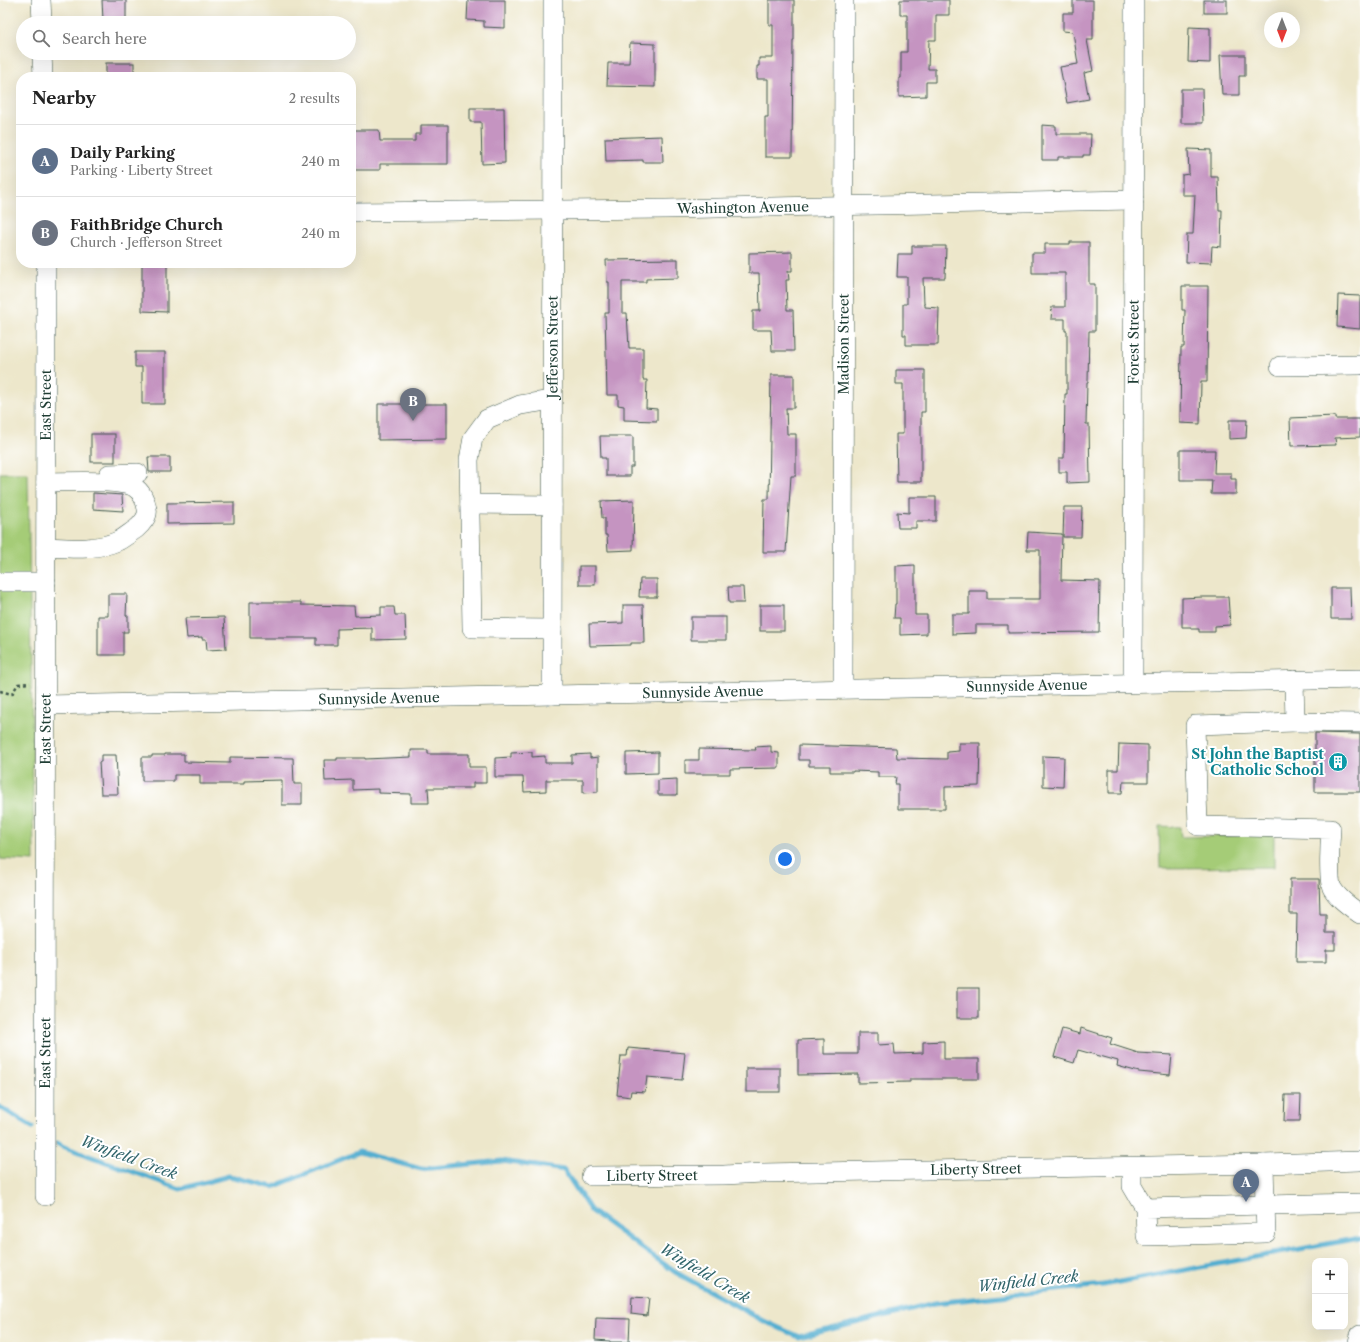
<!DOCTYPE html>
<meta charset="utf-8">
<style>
:root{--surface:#fff;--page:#f2f2f2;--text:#222;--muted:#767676;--line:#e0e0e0;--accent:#1a73e8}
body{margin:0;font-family:"Libre Caslon Text",serif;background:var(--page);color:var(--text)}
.controls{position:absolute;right:12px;bottom:12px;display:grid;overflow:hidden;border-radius:8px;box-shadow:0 4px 16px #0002}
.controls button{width:36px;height:36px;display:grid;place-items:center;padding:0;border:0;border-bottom:1px solid var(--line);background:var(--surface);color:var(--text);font:20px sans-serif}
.compass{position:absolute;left:1264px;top:12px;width:36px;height:36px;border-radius:50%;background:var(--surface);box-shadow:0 4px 16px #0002;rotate:180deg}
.you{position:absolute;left:785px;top:859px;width:14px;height:14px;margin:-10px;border:3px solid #fff;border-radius:50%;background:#1a73e8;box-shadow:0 0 0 6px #1a73e833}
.badge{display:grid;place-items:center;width:26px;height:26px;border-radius:50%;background:var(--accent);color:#fff;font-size:13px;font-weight:700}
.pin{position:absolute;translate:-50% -33px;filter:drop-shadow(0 1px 2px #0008)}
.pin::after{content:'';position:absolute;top:21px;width:14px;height:12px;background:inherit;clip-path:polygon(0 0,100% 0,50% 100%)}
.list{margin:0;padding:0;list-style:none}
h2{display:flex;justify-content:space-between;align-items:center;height:52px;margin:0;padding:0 16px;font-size:17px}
h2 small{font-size:13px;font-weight:400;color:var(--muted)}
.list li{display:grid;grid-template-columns:26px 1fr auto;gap:12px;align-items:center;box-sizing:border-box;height:72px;padding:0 16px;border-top:1px solid var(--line)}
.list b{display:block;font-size:15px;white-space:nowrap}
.list p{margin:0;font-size:13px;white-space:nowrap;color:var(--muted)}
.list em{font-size:13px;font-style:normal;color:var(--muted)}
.icon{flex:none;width:22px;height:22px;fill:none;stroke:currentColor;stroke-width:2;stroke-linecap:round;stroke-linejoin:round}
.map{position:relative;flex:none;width:1360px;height:1342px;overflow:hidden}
.search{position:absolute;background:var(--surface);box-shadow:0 4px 16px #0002;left:16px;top:16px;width:340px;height:44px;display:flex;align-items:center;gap:10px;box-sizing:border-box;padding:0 14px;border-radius:22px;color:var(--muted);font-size:15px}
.panel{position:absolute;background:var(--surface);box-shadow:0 4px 16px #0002;left:16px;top:72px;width:340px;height:196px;border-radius:16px}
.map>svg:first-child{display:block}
.green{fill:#a5cc77;stroke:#628456}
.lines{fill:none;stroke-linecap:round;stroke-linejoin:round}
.stream{stroke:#52aed0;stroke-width:5}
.building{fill:#c594c1}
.minor-casing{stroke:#3e564b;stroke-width:20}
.path{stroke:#3e564b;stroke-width:2.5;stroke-dasharray:3 3;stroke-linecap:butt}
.minor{stroke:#fff;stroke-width:19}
.labels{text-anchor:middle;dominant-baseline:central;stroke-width:4;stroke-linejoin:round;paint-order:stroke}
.street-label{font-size:14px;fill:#1f3d34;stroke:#fff}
.culture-label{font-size:14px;font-weight:bold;fill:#0d838f;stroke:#fff;text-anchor:end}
.water-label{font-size:15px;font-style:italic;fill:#31656b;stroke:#fff}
</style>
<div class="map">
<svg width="1360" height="1342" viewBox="0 0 1360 1342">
<rect width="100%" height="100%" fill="#fff"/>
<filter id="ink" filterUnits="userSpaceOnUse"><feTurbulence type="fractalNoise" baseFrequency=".025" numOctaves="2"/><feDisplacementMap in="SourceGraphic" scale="8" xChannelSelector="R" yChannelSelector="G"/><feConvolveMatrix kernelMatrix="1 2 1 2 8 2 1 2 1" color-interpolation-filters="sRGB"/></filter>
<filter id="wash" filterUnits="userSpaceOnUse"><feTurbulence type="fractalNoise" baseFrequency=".012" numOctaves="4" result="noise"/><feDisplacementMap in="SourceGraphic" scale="16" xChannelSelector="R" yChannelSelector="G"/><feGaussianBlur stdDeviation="0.9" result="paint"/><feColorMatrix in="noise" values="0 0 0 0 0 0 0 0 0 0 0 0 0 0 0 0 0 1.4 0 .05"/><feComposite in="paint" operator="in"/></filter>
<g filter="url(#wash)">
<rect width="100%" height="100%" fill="#ede7cb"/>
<g class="green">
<polygon points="0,473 28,473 34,861 0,859"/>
<polygon points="1159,826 1180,827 1181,837 1274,835 1274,867 1160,868"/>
</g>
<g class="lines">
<g class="stream">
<polyline points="0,1107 32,1127"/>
<polyline points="57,1143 62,1146 180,1189 229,1176 273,1187 359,1152 421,1169 502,1161 564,1170 591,1211 675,1272 764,1321 799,1337 935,1303 1103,1285 1360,1238"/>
</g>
</g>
<g id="blocks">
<g class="building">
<polygon points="102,0 126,0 126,20 103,20"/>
<polygon points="468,0 505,0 505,28 484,27 484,21 467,20"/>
<polygon points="769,0 794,0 794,40 793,40 792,157 765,157 765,117 768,117 768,79 757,79 757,66 759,66 759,58 773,58 773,25 769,25"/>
<polygon points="900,0 949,0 949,15 936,15 936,40 929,40 928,69 935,69 935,82 926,82 926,96 899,97 899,78 901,78 901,52 907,52 907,15 900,15"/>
<polygon points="1073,0 1093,0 1093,40 1087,40 1093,71 1084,73 1089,99 1067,103 1060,67 1078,64 1073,32 1063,31 1063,13 1073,13"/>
<rect x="1204" y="0" width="23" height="13"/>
<polygon points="1189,27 1210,28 1210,63 1188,62"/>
<polygon points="630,43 655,44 655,87 607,86 608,63 629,63"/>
<polygon points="1220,55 1245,55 1245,76 1239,76 1239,95 1222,95"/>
<rect x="106" y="63" width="28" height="14"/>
<polygon points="1181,89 1202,89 1203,123 1181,123"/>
<polygon points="470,108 504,108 505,163 482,164 481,122 470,122"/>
<polygon points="421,125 448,125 448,164 380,164 380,170 351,170 351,130 379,130 380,141 415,141 415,134 421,134"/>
<polygon points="1042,125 1056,126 1056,134 1091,134 1090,155 1083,155 1083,157 1058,157 1058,160 1042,160"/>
<polygon points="662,136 663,162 643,162 643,160 606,161 605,138"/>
<polygon points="1188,149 1211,150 1211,177 1218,177 1219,210 1222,210 1221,247 1212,246 1211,263 1186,262 1187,234 1193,234 1195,195 1182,195 1182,175 1189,174"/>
<polygon points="1070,242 1089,242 1089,284 1095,284 1095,331 1089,331 1088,382 1087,382 1086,424 1089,424 1090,482 1067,483 1067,472 1059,472 1059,458 1064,458 1065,394 1067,394 1067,331 1065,331 1065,319 1051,319 1052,307 1065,307 1065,273 1032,273 1032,253 1045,253 1045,244 1070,244"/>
<polygon points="912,246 946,246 945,278 923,278 924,304 925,304 925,307 939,308 938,345 906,345 906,335 903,335 903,304 907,304 907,277 897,277 898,254 912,254"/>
<polygon points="792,252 792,271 788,271 789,280 786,280 787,310 793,310 794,351 772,351 771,330 753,330 753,311 760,311 759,273 749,273 749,253"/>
<polygon points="678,259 678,278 646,279 646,282 622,282 622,313 627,313 629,348 643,348 643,380 647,380 646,408 657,409 657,421 624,420 624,406 618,405 618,395 607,395 605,313 609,313 609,282 607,282 606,260"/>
<polygon points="142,263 167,263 167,312 142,311"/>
<polygon points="1182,286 1208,286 1207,382 1201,382 1200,424 1180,423 1181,347 1184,347 1185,310 1182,310"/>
<polygon points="1338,295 1360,296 1360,329 1337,327"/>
<polygon points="135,352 165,352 165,404 142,404 142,367 135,367"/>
<polygon points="896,370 925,370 925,412 921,412 921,482 897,482 896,434 903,434 903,384 896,384"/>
<polygon points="771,375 794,375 794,408 786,408 787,434 796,434 796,476 791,476 786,552 763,552 764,499 769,499"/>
<polygon points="378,404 447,404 447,439 378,440"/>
<polygon points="1335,416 1335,419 1360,419 1360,437 1335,438 1336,445 1291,446 1290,418"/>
<polygon points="1229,420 1247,420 1246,438 1229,439"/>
<rect x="91" y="434" width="24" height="28"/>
<polygon points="600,436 633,436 633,467 630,467 630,476 606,476 606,458 601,458"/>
<polygon points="1180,450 1215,450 1214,473 1231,473 1231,479 1236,479 1236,494 1211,494 1212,480 1180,480"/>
<polygon points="148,457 170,457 170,472 149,472"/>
<polygon points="93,493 122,495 123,511 93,509"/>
<polygon points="909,497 936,497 936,521 916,521 916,528 898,528 897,512 909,513"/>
<polygon points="634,500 633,550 608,551 607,535 605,535 605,518 602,518 601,501"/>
<polygon points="234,502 234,523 167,524 167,503"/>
<polygon points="1064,507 1082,507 1081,537 1063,537"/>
<polygon points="1028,532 1062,534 1061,580 1100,581 1099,632 1008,633 1008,625 976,625 976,633 952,634 952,614 969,614 969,591 987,591 987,599 1040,599 1040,550 1027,550"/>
<polygon points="915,565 915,615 927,615 927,634 900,635 900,618 894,618 895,604 896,604 896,566"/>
<rect x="579" y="566" width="16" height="19"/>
<polygon points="640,579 657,579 657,597 639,597"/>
<polygon points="728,587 743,587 744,603 729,603"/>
<polygon points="1331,588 1350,588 1351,619 1331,619"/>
<polygon points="108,594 127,594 126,616 128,616 128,632 123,632 123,655 98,655 98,616 108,616"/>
<polygon points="1202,597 1228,597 1230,625 1215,626 1215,632 1199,632 1199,629 1191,629 1191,627 1182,627 1182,598"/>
<polygon points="250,602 301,602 301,605 354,606 355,616 381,615 381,607 394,607 395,615 405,615 406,639 372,640 372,628 337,629 337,645 316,645 316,638 250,638"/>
<polygon points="623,605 643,605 644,643 631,643 631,645 590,646 589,624 623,623"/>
<rect x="760" y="605" width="24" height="26"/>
<polygon points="224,617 226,649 207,650 206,639 202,639 202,637 187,638 185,618"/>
<rect x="691" y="617" width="35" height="23"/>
<polygon points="1315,733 1360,734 1360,792 1315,792"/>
<polygon points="959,743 980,743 979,786 945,787 945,809 898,809 898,784 895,784 896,777 878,777 878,772 853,771 853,772 830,772 830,766 809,766 809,760 799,760 799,745 896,748 897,758 947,759 947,752 959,751"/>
<polygon points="1119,744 1148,745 1148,782 1123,782 1122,793 1109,793 1109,770 1118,770"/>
<polygon points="771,746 771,752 779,753 779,768 730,769 730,774 685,774 685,760 699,760 699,749 756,750 755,747"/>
<polygon points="411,750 428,750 428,754 469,754 469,767 486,767 486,783 473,783 473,788 428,788 429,803 411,803 411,794 378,793 378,789 353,790 353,780 325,781 324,760 337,760 337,758 365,758 365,759 411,757"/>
<polygon points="532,752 532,757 545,756 545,763 572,763 572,755 590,754 590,758 598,757 598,792 583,793 583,780 546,780 546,791 524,792 523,777 495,777 495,758 511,757 511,753"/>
<polygon points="658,752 658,773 626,774 626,753"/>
<polygon points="165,754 184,754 184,762 230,763 230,757 293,758 294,784 302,784 302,805 282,805 282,780 244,781 244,784 200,784 200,775 174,775 174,781 142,781 142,757 152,757 152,755 165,755"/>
<polygon points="101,755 116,755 118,794 101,794 99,762 101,762"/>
<polygon points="1043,756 1064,757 1063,787 1043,786"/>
<polygon points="677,779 677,795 658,795 658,780"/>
<polygon points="1290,879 1319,879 1320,914 1326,914 1326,933 1335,933 1335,950 1326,950 1326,962 1296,962 1297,914 1290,914"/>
<rect x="957" y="988" width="22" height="30"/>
<polygon points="1081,1028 1112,1038 1110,1044 1138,1053 1172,1055 1170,1075 1139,1072 1117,1066 1118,1061 1078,1050 1074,1063 1054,1057 1062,1029 1080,1034"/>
<polygon points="858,1033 878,1033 878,1045 894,1044 895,1054 923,1053 923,1042 944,1041 944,1059 979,1059 979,1079 910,1079 910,1082 858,1083 858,1074 798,1075 798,1040 824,1039 824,1054 858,1054"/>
<polygon points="628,1048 685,1053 682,1080 647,1077 645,1092 631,1091 630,1097 617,1095 621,1056 627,1056"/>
<rect x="746" y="1068" width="34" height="24"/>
<polygon points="1285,1095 1301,1095 1300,1121 1284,1121"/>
<polygon points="632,1297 649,1298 647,1316 631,1314"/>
<polygon points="596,1318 630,1319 629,1342 610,1342 610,1341 595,1340"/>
</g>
</g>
</g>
<g filter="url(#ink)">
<use href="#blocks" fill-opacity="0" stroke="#3e564b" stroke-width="1"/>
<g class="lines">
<g class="minor-casing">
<g id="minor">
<polyline points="41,0 42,23"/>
<polyline points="42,53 43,77"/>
<path id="s1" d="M351,212L667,209L1134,200"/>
<polyline points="1280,366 1360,365"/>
<polyline points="109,474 138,473"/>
<polyline points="470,504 552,505"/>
<path d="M46,547C69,548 96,551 118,541C124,538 130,533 136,529C141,525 149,516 147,509C146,501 141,491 134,487C119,479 65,482 46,482"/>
<polyline points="0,582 46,582"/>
<polyline points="552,629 472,628 469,460 473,438 487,419 520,405 552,400"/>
<path d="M1294,680L1295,722L1195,725L1198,826L1331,829C1330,841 1328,879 1332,888C1338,899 1351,907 1360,914"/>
<path id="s2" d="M1133,683L1134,0"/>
<path id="s3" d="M843,689L844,0"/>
<path id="s4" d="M552,695L553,0"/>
<path id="s5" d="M45,705L1360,679"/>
<polyline points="1295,722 1360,723"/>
<polyline points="1264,1164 1265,1205 1360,1203"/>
<polyline points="1132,1167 1132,1186 1145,1208 1146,1236 1266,1233 1265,1205 1145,1208"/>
<path id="s6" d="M591,1176L724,1175L763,1173L1264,1164L1360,1161"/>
<path id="s7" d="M45,1196L46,263"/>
<polyline points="1358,1342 1360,1335"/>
</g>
</g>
<polyline class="path" points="0,691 12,694 18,684 30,683"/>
<use href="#minor" class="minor"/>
</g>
</g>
<defs>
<g id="building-disc" transform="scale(1)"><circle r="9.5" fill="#0f9aa8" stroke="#fff"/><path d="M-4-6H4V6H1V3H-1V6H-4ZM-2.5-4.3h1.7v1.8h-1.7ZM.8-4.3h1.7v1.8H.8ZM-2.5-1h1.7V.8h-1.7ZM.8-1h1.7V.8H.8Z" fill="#fff"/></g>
</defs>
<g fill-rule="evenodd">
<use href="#building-disc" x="1338" y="762"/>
</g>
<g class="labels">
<g class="street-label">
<text stroke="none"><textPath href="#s1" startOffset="392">Washington Avenue</textPath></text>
<text stroke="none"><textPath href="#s2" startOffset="341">Forest Street</textPath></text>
<text stroke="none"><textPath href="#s3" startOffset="345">Madison Street</textPath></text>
<text stroke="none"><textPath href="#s4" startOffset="348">Jefferson Street</textPath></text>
<text stroke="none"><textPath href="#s7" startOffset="791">East Street</textPath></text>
<text stroke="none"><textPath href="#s5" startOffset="982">Sunnyside Avenue</textPath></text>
<text stroke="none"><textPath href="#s5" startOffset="658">Sunnyside Avenue</textPath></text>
<text stroke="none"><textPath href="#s5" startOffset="334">Sunnyside Avenue</textPath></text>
<text stroke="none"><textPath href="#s7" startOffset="467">East Street</textPath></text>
<text stroke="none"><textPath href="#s7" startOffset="143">East Street</textPath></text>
<text stroke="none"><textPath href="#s6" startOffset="385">Liberty Street</textPath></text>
<text stroke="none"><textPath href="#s6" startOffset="61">Liberty Street</textPath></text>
</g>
<g class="culture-label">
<text x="1324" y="754">St John the Baptist<tspan x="1324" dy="16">Catholic School</tspan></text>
</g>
<g class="water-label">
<text transform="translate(129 1157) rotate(20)">Winfield Creek</text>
<text transform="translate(705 1273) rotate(31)">Winfield Creek</text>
<text transform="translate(1028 1281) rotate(-6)">Winfield Creek</text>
</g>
</g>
</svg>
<div class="controls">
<button>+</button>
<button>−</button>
</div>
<svg class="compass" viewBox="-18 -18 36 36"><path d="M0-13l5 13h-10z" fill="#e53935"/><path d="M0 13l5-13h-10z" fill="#767676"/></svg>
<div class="you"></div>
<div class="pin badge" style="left:1246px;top:1202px;background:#5c6f8a">A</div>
<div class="pin badge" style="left:413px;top:421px;background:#6b7280">B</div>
<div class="search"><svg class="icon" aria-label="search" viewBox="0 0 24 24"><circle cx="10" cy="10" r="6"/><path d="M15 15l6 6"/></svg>Search here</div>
<section class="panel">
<h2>Nearby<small>2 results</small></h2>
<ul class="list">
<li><span class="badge" style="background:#5c6f8a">A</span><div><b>Daily Parking</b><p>Parking · Liberty Street</p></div><em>240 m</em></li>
<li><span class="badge" style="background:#6b7280">B</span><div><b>FaithBridge Church</b><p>Church · Jefferson Street</p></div><em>240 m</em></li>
</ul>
</section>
</div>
